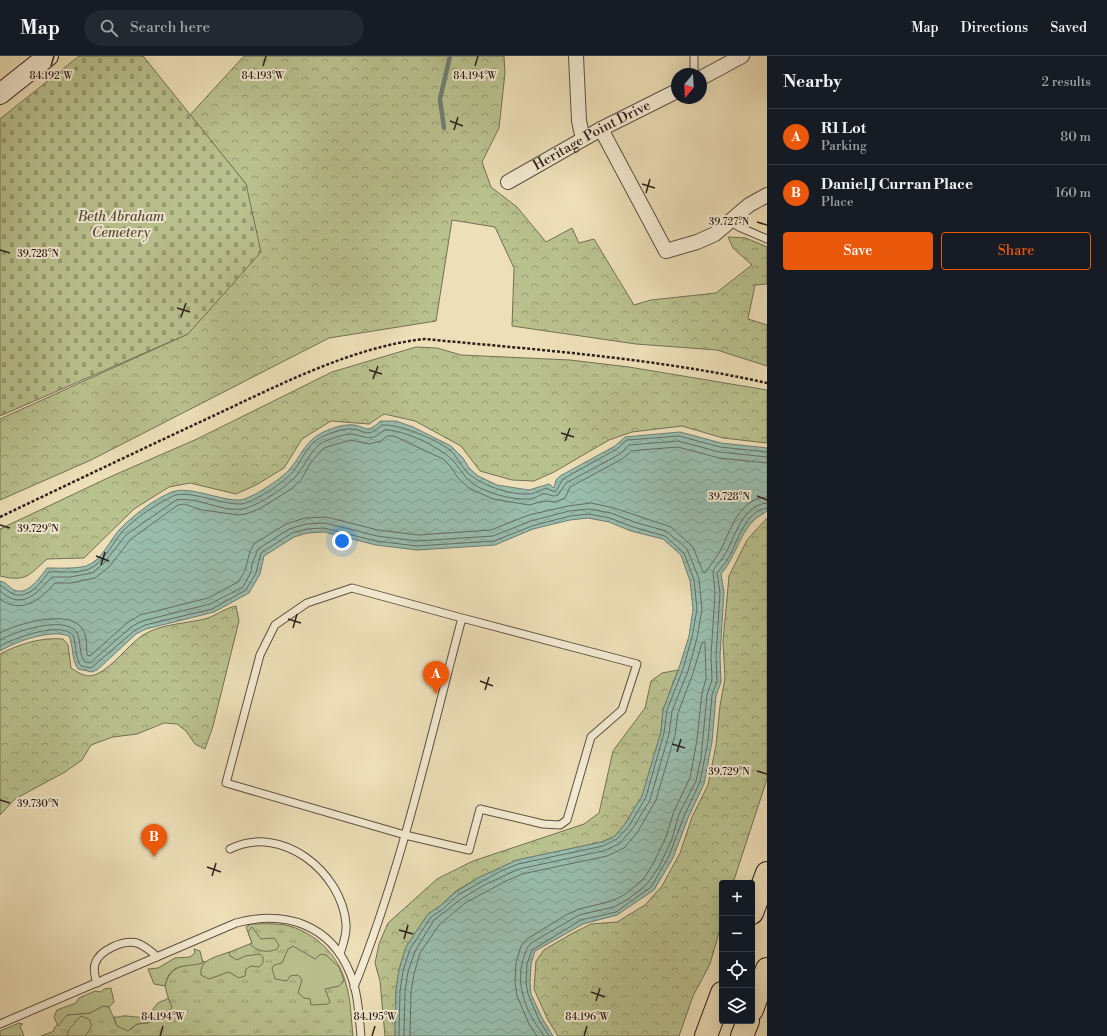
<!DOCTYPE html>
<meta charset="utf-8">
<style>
:root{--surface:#171b24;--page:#242831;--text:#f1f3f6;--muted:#9ea1a6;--line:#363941;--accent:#ea580c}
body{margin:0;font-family:"Libre Bodoni",serif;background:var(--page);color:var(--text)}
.controls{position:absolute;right:12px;bottom:12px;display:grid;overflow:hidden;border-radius:4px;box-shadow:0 4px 16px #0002}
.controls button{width:36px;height:36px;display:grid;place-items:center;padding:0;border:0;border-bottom:1px solid var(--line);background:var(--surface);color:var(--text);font:20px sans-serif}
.compass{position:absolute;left:671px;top:12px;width:36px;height:36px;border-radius:50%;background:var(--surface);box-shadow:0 4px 16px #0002;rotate:198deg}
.you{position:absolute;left:342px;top:485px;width:14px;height:14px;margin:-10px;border:3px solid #fff;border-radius:50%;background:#1a73e8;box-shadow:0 0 0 6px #1a73e833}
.badge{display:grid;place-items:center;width:26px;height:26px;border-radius:50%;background:var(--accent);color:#fff;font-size:13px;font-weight:700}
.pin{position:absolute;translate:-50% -33px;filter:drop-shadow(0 1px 2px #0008)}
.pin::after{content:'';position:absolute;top:21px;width:14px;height:12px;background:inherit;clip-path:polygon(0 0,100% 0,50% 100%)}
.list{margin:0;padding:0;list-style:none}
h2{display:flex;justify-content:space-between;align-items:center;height:52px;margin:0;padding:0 16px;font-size:17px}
h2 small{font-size:13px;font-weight:400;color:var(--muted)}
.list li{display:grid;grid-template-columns:26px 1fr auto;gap:12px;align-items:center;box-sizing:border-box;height:56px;padding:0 16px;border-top:1px solid var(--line)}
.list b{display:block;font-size:15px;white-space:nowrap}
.list p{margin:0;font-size:13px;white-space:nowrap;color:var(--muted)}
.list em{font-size:13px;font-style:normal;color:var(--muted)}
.actions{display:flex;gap:8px;padding:12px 16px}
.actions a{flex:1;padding:9px 0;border:1px solid var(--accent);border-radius:4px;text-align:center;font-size:14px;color:var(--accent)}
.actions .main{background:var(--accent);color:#fff}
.icon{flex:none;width:22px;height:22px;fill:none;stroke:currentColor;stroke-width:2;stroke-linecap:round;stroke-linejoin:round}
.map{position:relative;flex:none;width:767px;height:980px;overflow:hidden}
header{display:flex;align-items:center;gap:24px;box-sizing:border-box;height:56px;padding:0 20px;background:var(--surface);border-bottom:1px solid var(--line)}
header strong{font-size:19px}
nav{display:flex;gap:22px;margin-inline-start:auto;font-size:14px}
.search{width:280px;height:36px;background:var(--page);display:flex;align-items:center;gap:10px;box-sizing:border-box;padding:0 14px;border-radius:22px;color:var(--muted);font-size:15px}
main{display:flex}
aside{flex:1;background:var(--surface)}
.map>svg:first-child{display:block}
.grass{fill:url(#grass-tufts);stroke:#737054}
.forest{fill:url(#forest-crowns);stroke:#737054}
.cemetery{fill:url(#cemetery-stones);stroke:#737054}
.garden{fill:#b9c18e;stroke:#737054}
.water{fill:url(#water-waves);stroke:#6e7e73}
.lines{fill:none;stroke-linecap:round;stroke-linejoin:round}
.shore{stroke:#636e64;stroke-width:1}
.stream{stroke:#6e7e73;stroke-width:4.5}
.service-casing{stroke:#5d5042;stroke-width:9}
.minor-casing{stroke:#5d5042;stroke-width:16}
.secondary-casing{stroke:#2d201b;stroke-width:22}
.primary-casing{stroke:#2d201b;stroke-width:24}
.path{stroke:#2d201b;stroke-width:2.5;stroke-dasharray:3 2;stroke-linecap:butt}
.service{stroke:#f3ead1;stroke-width:7}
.minor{stroke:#f3ead1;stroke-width:14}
.secondary{stroke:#f3ead1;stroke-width:20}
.primary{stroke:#eddfb8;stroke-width:22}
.ticks{fill:none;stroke:#2d201b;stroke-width:1.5}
.labels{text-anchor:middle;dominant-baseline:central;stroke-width:4;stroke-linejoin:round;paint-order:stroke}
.street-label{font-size:14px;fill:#2d201b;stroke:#f3ead1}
.park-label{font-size:14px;font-style:italic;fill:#57503e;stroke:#f3ead1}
.ticks-label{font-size:10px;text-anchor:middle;fill:#2d201b;stroke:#f3ead1;stroke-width:4;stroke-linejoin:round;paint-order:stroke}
</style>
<header>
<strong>Map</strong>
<div class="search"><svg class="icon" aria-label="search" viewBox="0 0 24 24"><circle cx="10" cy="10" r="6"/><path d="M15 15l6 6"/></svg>Search here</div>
<nav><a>Map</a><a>Directions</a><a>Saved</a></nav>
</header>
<main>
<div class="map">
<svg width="767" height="980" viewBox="0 0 767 980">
<defs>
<pattern id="grass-tufts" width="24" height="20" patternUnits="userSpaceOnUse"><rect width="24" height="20" fill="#b9c18e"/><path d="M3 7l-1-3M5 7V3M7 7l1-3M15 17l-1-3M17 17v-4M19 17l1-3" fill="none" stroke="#979c73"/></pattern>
<pattern id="forest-crowns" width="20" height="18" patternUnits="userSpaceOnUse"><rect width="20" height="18" fill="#b9c18e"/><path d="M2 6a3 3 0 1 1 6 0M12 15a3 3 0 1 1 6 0" fill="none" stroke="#979c73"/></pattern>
<pattern id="cemetery-stones" width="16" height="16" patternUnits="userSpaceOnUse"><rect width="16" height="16" fill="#b9c18e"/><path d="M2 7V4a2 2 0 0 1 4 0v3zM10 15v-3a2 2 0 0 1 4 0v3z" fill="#979c73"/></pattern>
<pattern id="water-waves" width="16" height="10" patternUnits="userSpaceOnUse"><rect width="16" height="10" fill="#99bdae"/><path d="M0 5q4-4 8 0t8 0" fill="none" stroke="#84a295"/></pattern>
</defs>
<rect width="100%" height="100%" fill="#eddfb8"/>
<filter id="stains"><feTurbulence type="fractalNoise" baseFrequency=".005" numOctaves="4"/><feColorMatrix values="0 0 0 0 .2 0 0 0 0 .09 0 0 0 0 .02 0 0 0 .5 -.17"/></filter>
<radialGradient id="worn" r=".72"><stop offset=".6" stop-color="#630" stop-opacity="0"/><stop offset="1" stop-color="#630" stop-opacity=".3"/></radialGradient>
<path class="grass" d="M251,868C262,868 274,867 285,869C314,875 339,899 346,928C351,944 351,963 353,980H41L54,975V972L67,959L90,957L103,950L109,951L117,970L130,974L137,968L148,967L155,961L168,958C172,947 167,940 165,930C170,908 185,910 203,907V905L205,906L252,887L246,871Z"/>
<g class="forest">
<polygon points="244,0 504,0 505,17 499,72 482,106 491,131 517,151 546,186 572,172 579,187 594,183 634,249 651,244 716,237 752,209 733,192 728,181 746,182 767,191 767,228 755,229 748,263 767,269 767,310 717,294 636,288 512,270 514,212 495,171 452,164 436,265 329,282 91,404 0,444 0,363 188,278 246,128 190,59"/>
<path d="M416,291L437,292L461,299L570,304L629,311L767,334V387L723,382L682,370L632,376L609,384L554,416L534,425L512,424L480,415L461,390L415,365L384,358L369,368L331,365L302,383L284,412L256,429L236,438L190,427L169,431L134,453L84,502L47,503C28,520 26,526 0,520V473L112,420L197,383L332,316Z"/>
<polygon points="767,462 767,723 733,827 722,827 722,866 710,908 693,940 679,980 558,980 547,962 534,933 536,905 544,894 571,878 591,868 617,866 645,849 662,830 680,797 692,761 708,729 716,689 720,650 725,622 723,585 729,520 747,484"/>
<path d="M236,550L239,565L213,670L205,693L195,688L186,675L177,668L164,667L137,678L113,681L91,689L82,704L65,716L15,743L0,759V598C19,588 42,581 63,583L68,589L71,612C79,617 87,623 97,618C114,610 127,590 143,579C162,567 188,568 208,562C218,558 226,552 236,550Z"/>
<polygon points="678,614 663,654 661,676 642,740 625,768 615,780 602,786 517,804 480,821 456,835 440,850 428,858 406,891 399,914 396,934 395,980 385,980 380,925 375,907 379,888 388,867 437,823 473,805 584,768 599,757 613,695 645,652 651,625 662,617"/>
</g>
<polygon class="cemetery" points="79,0 143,0 246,128 261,196 188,278 0,360 0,63"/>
<g class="garden">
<path d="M252,871L261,883L274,882L279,889L277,893C268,897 257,896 250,888L252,887L248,876Z"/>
<polygon points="293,890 315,903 321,898 326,899 339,911 344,924 339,930 325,933 330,946 328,948 311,949 310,943 304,942 298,937 302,924 298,919 290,920 287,925 275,923 272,912 274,909 282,907 288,893"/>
<path d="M194,893L200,895L203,907C186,912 170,905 165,930L154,928L148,913L158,912L175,902L190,901L195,897Z"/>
<path d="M229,896L230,900L237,904L245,900L260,898L263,901V907L259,911L251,910L246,913L245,920L239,922L229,916L209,923L201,919C199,903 217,901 229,896Z"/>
<polygon points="111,932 114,946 109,951 103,950 90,957 67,959 58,970 54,961 57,954 76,947 79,942 95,935 101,936 104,933"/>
<path d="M168,942L172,951L167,959H159L148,967L137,968L128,975L117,970L114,961C119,962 122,959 127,960C144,962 146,963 157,948C159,945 165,945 168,942Z"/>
<path d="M81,960L89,963C94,971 89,974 85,980H67L69,973Z"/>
<polygon points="19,967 23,968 20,970 24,980 0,980 0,975"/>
</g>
<path class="water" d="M380,365H396L413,371L451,390L463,402L469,412L478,420L497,429L529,434L549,428L554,432L556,424L560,420L615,390L625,381L680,376L721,387L767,392V455C763,458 757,461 754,464C739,479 735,502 721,518L724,536L720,600L721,626L716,640L712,686L704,728L688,762L673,802L654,834L617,859L583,868L535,895L531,908L530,927L531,938L542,962L553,980H395L396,934L399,914L406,891L428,858L440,850L456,836L480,821L517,804L602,786L615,780L625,768L642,740L661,676L663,654L679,612L689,580L693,553L690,525L681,499L663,483L631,475L609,466L588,462L570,464L533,473L495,489L417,494L376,489L324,476L307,477L294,481L264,500L260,518L249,537L214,556L146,573L136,578L97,614L92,616L78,613C71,602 74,592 69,580C51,573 17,585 0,595V525C6,526 9,531 14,534C28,540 40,521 47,512C60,512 74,513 86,510C102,505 110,483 121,472C134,459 154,443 172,436C188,429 221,445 240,444C251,443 281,423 289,414C303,398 305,383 328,374C333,372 342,369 348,369C364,367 365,381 380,365Z"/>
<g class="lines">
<g class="shore">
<path d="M0,529C5,531 8,536 13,538C29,544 41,526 49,516C62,515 77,518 89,513C104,507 112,487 123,475C136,461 156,449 173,440C187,433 223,449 241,448C253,447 284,426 292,417C301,406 306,391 318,383C324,379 342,373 349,373C367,373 365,384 382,369C400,368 435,383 450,394C457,400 460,409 467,416C480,429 509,439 529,438C534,438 541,434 546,432L552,435H556L563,423L617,393L627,384L679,380L720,391L767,396"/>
<path d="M0,535C22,555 36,538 52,521H70L92,517L104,507L126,479L176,444C196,440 221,456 242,453C256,451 287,431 296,420C305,410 309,397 320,388C325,384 345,378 351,378C367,380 370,387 384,374C403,373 443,392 455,407C461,414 465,422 473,428C487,437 511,444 529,443C534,443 539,439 543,438C549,437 552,442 558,439L566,427L620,398L629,389L678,385L720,396L767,401"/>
<path d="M0,543C22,559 40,544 55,527H71L95,522L109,511L131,483L178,449L184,448L202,454L239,459L246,458L261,452L291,433L301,424L311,406L324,392L350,384L369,388L381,385L387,380H394L443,403L451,411L458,422L469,432L493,443L529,449L544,445L555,446L565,442L570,431L622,403L632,395L640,394L678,391L719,402L767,407"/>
<path d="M0,577C16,568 65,554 80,570C88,578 86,589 87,599L90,600L127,567L140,559L208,542L238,526L245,515L250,495L254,488L286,468L305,462L326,461L378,474L418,479L491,474L529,459L568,450L591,447L614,452L671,471L693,491L703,516L705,517C709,511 715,503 719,497C730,477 738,442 767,441"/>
<path d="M0,584C16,575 62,560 76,575C82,585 78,598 85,606L90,607L131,571L142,565L210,548L243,531L251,516L252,508L258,493L289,473L306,468L325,467L377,480L417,485L493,480L531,465L569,455L589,453L611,457L634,466L666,475L687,493L699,523L702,554L697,582L688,615L672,655L669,678L650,744L633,772L619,788L603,795L519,813L484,829L461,843L434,864L415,895L408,916L405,935L404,980"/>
<path d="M0,590C14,582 60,565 73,579C77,589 74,600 81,610L91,612L134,575L145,569L212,553L246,534L256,517L261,497L292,477L307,473L324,472L376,485L417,490L494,485L532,470L570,460L589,458L610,462L633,471L665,480L684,497L694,524L697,553L692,581L683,613L667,654L664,677L646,741L629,770L617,783L603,790L518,808L501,815L458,839L443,853L431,861L410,893L403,915L400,935L399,980"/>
<polyline points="410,980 411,936 414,918 420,897 439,869 465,847 506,825 522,818 607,800 624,792 637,777 656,744 675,679 678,657 693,617 702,587 705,586 706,623 702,637 697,684 690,722 674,755 666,781 653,808 643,824 624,839 612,845 579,853 566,859 527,883 521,890 516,907 515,927 517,940 529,968 537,980"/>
<path d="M544,980C541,975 538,971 535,967C523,948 516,922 524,901C525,896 527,891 531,887L579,859L614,851L627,844L647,828L659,811L672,783L679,758L696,725L701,702L707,639L712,624L711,600L715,537L713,515C715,510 720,506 724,500C735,483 741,449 767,447"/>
<path d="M549,980L539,964L528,938L526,927L527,908L532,894L581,864L616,856L651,831L669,800L684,760L700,726L708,685L712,639L717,625L716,600L720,537L717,517C721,511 726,507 729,501C738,485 745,455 767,452"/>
</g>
<polyline class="stream" points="444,72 440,43 450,0"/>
<g class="service-casing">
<g id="service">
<polyline points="694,0 694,18"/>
<polyline points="730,165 739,171 767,183"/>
<path d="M230,793C281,767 342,816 346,868C347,879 343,888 340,898"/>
<path d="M97,927C95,921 93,914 95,908C99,894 123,884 137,887C145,890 151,895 157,901"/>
<path d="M354,931C402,812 429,686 462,562L352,532L307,547L275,569L260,599L226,727L405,779L469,794L480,753L543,768L560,769L567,764L591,681L622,654L637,608L462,562"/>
<path d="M0,968L236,867C285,854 330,868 350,917C358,936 359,959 361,980"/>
</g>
</g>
<g class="minor-casing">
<g id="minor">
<polyline points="576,0 579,65 583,83"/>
<polyline points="701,22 742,0"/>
<polyline points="601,73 666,195 697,186 715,178 749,149 767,139"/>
<path id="s1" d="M508,126L601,73L677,35"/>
</g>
</g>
<g class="secondary-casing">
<polyline id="secondary" points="0,38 48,0"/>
</g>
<g class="primary-casing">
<g id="primary">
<polyline points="752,857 767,817"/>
<polyline points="752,954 767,913"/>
<polyline points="706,980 722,937"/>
<polyline points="742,980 748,965"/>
</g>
</g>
<path class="path" d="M0,461C71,427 142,393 213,360C277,330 354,290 425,283C539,294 655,302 767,327"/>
<use href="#service" class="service"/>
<use href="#minor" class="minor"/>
<use href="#secondary" class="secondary"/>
<use href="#primary" class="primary"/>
</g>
<path class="ticks" d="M51,10L54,0M263,10L266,0M475,10L478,0M450,65L463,70M454,74L458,61M642,128L655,132M646,137L650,123M757,166L767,169M0,194L10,197M177,252L190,256M181,261L186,247M369,314L382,318M373,323L378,310M561,377L574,381M565,385L570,372M757,440L767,444M0,469L10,472M96,500L109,505M101,509L105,496M288,563L301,567M293,572L297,558M480,625L493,630M485,634L489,621M672,688L685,692M677,696L681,683M757,715L767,718M0,744L10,747M207,811L221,816M212,820L216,807M399,874L413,878M404,883L408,869M591,936L605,941M596,945L600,932M160,980L163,970M372,980L375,970M584,980L587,970"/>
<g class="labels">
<g class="street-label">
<text stroke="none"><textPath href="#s1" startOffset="96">Heritage Point Drive</textPath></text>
</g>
<g class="park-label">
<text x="121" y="161">Beth Abraham<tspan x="121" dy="16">Cemetery</tspan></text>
</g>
</g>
<g class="ticks-label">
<text x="51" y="23">84.192°W</text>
<text x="263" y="23">84.193°W</text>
<text x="475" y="23">84.194°W</text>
<text x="729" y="169">39.727°N</text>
<text x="38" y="201">39.728°N</text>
<text x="729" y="444">39.728°N</text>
<text x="38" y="476">39.729°N</text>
<text x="729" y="719">39.729°N</text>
<text x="38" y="751">39.730°N</text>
<text x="163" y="964">84.194°W</text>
<text x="375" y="964">84.195°W</text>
<text x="587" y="964">84.196°W</text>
</g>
<rect width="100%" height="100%" filter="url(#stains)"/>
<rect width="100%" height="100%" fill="url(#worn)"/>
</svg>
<div class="controls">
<button>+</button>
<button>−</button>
<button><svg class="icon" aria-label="locate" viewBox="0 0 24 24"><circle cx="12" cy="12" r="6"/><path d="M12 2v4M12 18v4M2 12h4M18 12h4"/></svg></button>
<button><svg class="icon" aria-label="layers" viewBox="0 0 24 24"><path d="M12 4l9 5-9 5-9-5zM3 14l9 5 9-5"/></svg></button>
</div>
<svg class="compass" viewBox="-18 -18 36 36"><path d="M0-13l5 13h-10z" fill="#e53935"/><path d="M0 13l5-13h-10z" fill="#9ea1a6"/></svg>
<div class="you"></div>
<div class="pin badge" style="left:436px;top:638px">A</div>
<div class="pin badge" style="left:154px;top:801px">B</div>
</div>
<aside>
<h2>Nearby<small>2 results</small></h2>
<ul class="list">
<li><span class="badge">A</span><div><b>R1 Lot</b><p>Parking</p></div><em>80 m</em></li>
<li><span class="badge">B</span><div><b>Daniel J Curran Place</b><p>Place</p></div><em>160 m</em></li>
</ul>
<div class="actions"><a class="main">Save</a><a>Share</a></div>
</aside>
</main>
